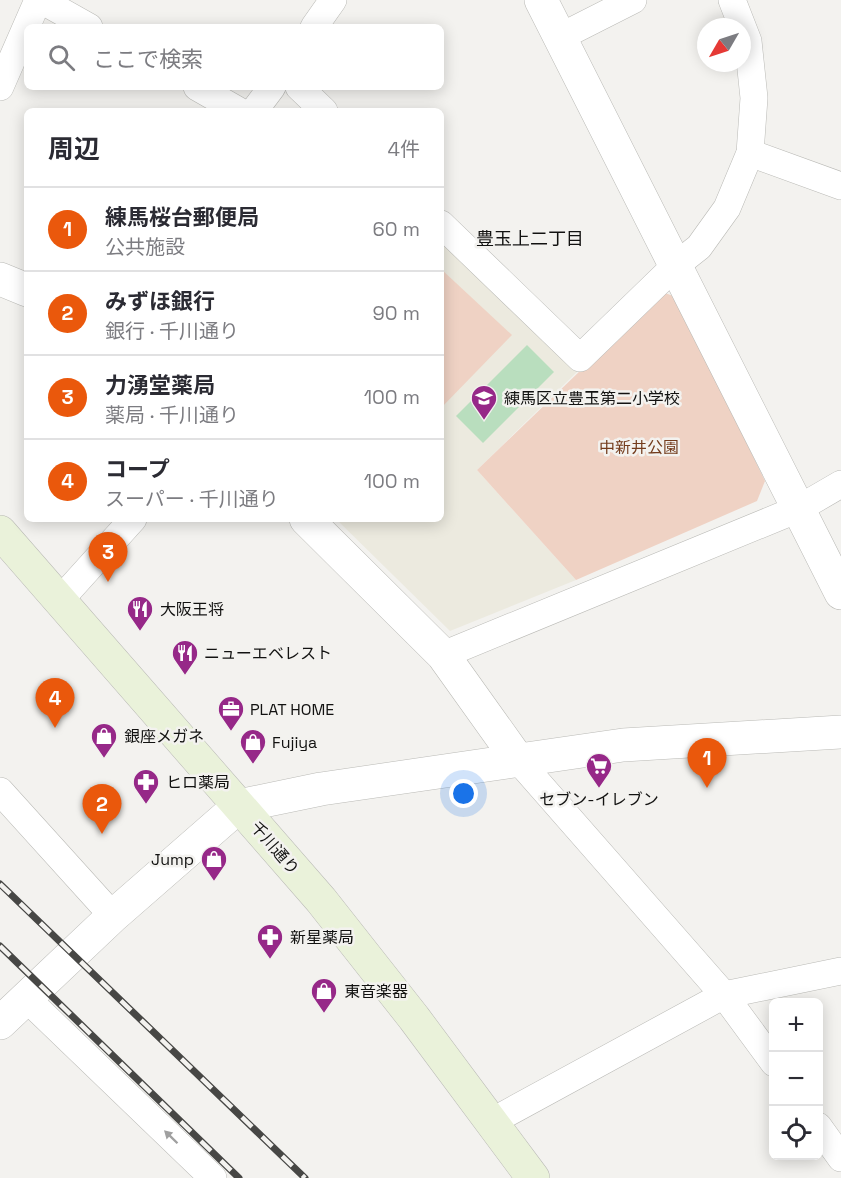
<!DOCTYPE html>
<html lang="ja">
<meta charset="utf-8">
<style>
:root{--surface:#fff;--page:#f7f7f7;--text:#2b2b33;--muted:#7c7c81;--line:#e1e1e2;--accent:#ea580c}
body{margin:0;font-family:"Space Grotesk","Noto Sans JP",sans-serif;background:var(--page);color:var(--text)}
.controls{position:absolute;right:18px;bottom:18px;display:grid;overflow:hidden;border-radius:9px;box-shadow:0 3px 15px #0003}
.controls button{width:54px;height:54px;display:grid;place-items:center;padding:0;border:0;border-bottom:2px solid var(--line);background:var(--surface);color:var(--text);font:30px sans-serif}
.compass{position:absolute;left:697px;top:18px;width:54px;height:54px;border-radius:50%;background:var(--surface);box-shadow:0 3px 15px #0003;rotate:231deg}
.you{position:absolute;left:464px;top:794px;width:21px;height:21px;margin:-15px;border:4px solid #fff;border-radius:50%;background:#1a73e8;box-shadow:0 0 0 9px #1a73e833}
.badge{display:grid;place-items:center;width:39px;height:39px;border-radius:50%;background:var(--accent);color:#fff;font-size:20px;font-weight:700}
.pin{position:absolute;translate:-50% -50px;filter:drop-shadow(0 2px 3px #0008)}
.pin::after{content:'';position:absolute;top:32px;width:21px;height:18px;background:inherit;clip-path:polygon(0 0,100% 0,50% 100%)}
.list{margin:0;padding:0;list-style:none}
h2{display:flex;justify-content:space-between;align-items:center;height:78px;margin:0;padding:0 24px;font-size:26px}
h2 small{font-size:20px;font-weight:400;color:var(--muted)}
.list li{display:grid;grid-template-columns:39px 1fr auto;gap:18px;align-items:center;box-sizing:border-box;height:84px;padding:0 24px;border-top:2px solid var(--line)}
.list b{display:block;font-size:22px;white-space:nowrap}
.list p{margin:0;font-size:20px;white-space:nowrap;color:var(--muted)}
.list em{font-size:20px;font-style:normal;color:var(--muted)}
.icon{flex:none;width:33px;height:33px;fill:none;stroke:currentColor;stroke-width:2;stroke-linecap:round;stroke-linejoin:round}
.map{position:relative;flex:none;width:841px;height:1178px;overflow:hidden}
.search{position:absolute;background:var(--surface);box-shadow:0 3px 15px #0003;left:24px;top:24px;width:420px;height:66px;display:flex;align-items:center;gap:15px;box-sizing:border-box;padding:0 21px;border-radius:9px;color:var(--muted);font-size:22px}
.panel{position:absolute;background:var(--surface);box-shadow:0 3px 15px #0003;left:24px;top:108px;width:420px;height:414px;border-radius:9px}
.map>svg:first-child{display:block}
.built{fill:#eceadf}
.green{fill:#efd2c4}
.water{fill:#b9debe}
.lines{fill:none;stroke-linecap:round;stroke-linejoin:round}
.minor-casing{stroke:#babab6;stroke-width:28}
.tertiary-casing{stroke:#babab6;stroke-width:34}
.secondary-casing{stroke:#babab6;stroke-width:34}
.minor{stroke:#fff;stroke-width:27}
.tertiary{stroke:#fff;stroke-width:33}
.secondary{stroke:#eaf2da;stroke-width:33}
.rail-casing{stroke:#474745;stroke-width:7}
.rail{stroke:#f3f2ef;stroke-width:4.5;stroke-dasharray:14;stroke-linecap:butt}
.oneway{fill:#a0a0a0}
.labels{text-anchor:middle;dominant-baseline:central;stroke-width:5;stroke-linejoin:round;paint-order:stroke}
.poi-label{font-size:16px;fill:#121211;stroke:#f3f2ef;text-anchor:start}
.park-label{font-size:16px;fill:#733c1d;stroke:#f3f2ef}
.street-label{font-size:16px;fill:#121211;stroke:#f3f2ef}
.neighbourhood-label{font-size:18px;fill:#121211;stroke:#f3f2ef}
</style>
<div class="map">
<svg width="841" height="1178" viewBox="0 0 841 1178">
<rect width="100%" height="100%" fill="#f3f2ef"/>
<polygon class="built" points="441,242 578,371 477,470 576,580 450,631 336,519 441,519"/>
<g class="green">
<polygon points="441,269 512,335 441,408"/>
<polygon points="662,292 676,297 765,481 757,501 576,580 477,470"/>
</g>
<polygon class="water" points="527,345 554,372 483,443 456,416"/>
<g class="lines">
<g class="minor-casing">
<g id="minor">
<polyline points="41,0 89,27"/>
<polyline points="314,27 333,0"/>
<polyline points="560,37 633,0"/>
<polyline points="0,87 38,0"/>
<polyline points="197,87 239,111"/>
<polyline points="299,87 324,111"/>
<polyline points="254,111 272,87"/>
<polyline points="750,153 841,186"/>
<polyline points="441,224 580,358 675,266 699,247 727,208 750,153 754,98 748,41 732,0"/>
<polyline points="60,600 133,519"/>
<polyline points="443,655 798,509 841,484"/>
<polyline points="518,760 724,995 774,1063"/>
<polyline points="0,791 113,916"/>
<polyline points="26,998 213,1178"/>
<polyline points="491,1122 724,995 841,971"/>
<polyline points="818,1126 841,1158"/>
</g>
</g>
<g class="tertiary-casing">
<g id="tertiary">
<polyline points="541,0 841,593"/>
<polyline points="0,279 27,290"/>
<polyline points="306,519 443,655 518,760"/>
<polyline points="0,1023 113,916 239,806 321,789 623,745 841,732"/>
</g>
</g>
<g class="secondary-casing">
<polyline id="secondary" points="0,532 321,900 414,1018 533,1178"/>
</g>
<use href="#minor" class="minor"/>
<use href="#tertiary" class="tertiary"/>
<use href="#secondary" class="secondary"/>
<g class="rail-casing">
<g id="rail">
<polyline points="0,884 305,1178"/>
<polyline points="0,946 239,1178"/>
</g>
</g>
<use href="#rail" class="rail"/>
</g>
<defs><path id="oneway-solid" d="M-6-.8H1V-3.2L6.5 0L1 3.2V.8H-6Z" transform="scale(1.5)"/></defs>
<use class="oneway" href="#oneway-solid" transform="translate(171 1137) rotate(-136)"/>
<defs>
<g id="school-pin" transform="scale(1.35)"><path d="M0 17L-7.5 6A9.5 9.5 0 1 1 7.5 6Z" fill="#962888" stroke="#f3f2ef"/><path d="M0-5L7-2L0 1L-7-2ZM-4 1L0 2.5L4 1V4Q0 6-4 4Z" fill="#fff"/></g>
<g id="restaurant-pin" transform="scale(1.35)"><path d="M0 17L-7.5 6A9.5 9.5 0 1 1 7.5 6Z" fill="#962888" stroke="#f3f2ef"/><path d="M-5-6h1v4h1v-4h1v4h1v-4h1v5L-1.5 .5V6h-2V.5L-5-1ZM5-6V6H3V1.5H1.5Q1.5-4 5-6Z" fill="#fff"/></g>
<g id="office-pin" transform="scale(1.35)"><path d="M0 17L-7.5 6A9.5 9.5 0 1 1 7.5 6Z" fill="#962888" stroke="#f3f2ef"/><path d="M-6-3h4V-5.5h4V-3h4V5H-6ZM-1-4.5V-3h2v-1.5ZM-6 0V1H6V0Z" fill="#fff"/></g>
<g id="shop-pin" transform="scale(1.35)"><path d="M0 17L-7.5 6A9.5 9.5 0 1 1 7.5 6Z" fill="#962888" stroke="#f3f2ef"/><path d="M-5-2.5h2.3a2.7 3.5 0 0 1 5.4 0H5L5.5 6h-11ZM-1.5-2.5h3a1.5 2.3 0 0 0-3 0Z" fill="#fff"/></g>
<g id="supermarket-pin" transform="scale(1.35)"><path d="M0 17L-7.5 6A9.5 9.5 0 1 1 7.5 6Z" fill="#962888" stroke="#f3f2ef"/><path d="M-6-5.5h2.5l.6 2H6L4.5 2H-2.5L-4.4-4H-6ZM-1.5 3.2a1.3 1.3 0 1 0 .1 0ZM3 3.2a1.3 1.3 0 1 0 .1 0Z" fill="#fff"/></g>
<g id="pharmacy-pin" transform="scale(1.35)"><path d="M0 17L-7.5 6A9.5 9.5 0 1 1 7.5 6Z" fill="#962888" stroke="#f3f2ef"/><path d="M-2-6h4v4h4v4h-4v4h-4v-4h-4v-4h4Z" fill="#fff"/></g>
</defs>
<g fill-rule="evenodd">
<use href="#school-pin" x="484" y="398"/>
<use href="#restaurant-pin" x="140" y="609"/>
<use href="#restaurant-pin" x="185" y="653"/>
<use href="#office-pin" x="231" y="709"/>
<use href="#shop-pin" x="104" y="736"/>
<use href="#shop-pin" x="253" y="742"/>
<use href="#supermarket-pin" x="599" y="766"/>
<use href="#pharmacy-pin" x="146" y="782"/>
<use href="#shop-pin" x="214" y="859"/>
<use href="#pharmacy-pin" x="270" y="937"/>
<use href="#shop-pin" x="324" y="991"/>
</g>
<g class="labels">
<g class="poi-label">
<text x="504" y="398">練馬区立豊玉第二小学校</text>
<text x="160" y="609">大阪王将</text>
<text x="204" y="653">ニューエベレスト</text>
<text x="250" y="709">PLAT HOME</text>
<text x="124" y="736">銀座メガネ</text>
<text x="272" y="742">Fujiya</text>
<text x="166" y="782">ヒロ薬局</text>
<text x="599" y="799" text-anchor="middle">セブン-イレブン</text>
<text x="194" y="859" text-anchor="end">Jump</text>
<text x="290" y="937">新星薬局</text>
<text x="344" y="991">東音楽器</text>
</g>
<g class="park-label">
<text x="639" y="447">中新井公園</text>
</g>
<g class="street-label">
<text transform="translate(275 848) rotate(49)">千川通り</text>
</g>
<g class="neighbourhood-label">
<text x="530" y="238">豊玉上二丁目</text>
</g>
</g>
</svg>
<div class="controls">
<button>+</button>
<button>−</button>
<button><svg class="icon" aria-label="locate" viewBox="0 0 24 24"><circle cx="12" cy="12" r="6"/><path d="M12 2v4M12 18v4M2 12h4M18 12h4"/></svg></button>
</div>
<svg class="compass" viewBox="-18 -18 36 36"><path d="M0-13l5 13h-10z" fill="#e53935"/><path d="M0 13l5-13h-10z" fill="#7c7c81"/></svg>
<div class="you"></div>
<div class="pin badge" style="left:707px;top:788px">1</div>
<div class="pin badge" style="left:102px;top:834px">2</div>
<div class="pin badge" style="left:108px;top:582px">3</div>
<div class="pin badge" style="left:55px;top:728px">4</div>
<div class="search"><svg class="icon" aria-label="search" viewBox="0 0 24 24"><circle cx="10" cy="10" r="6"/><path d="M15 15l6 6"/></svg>ここで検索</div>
<section class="panel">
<h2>周辺<small>4件</small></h2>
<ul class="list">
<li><span class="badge">1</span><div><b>練馬桜台郵便局</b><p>公共施設</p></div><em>60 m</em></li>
<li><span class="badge">2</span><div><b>みずほ銀行</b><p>銀行 · 千川通り</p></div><em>90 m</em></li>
<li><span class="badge">3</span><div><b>力湧堂薬局</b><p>薬局 · 千川通り</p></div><em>100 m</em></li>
<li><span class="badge">4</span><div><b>コープ</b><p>スーパー · 千川通り</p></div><em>100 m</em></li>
</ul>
</section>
</div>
